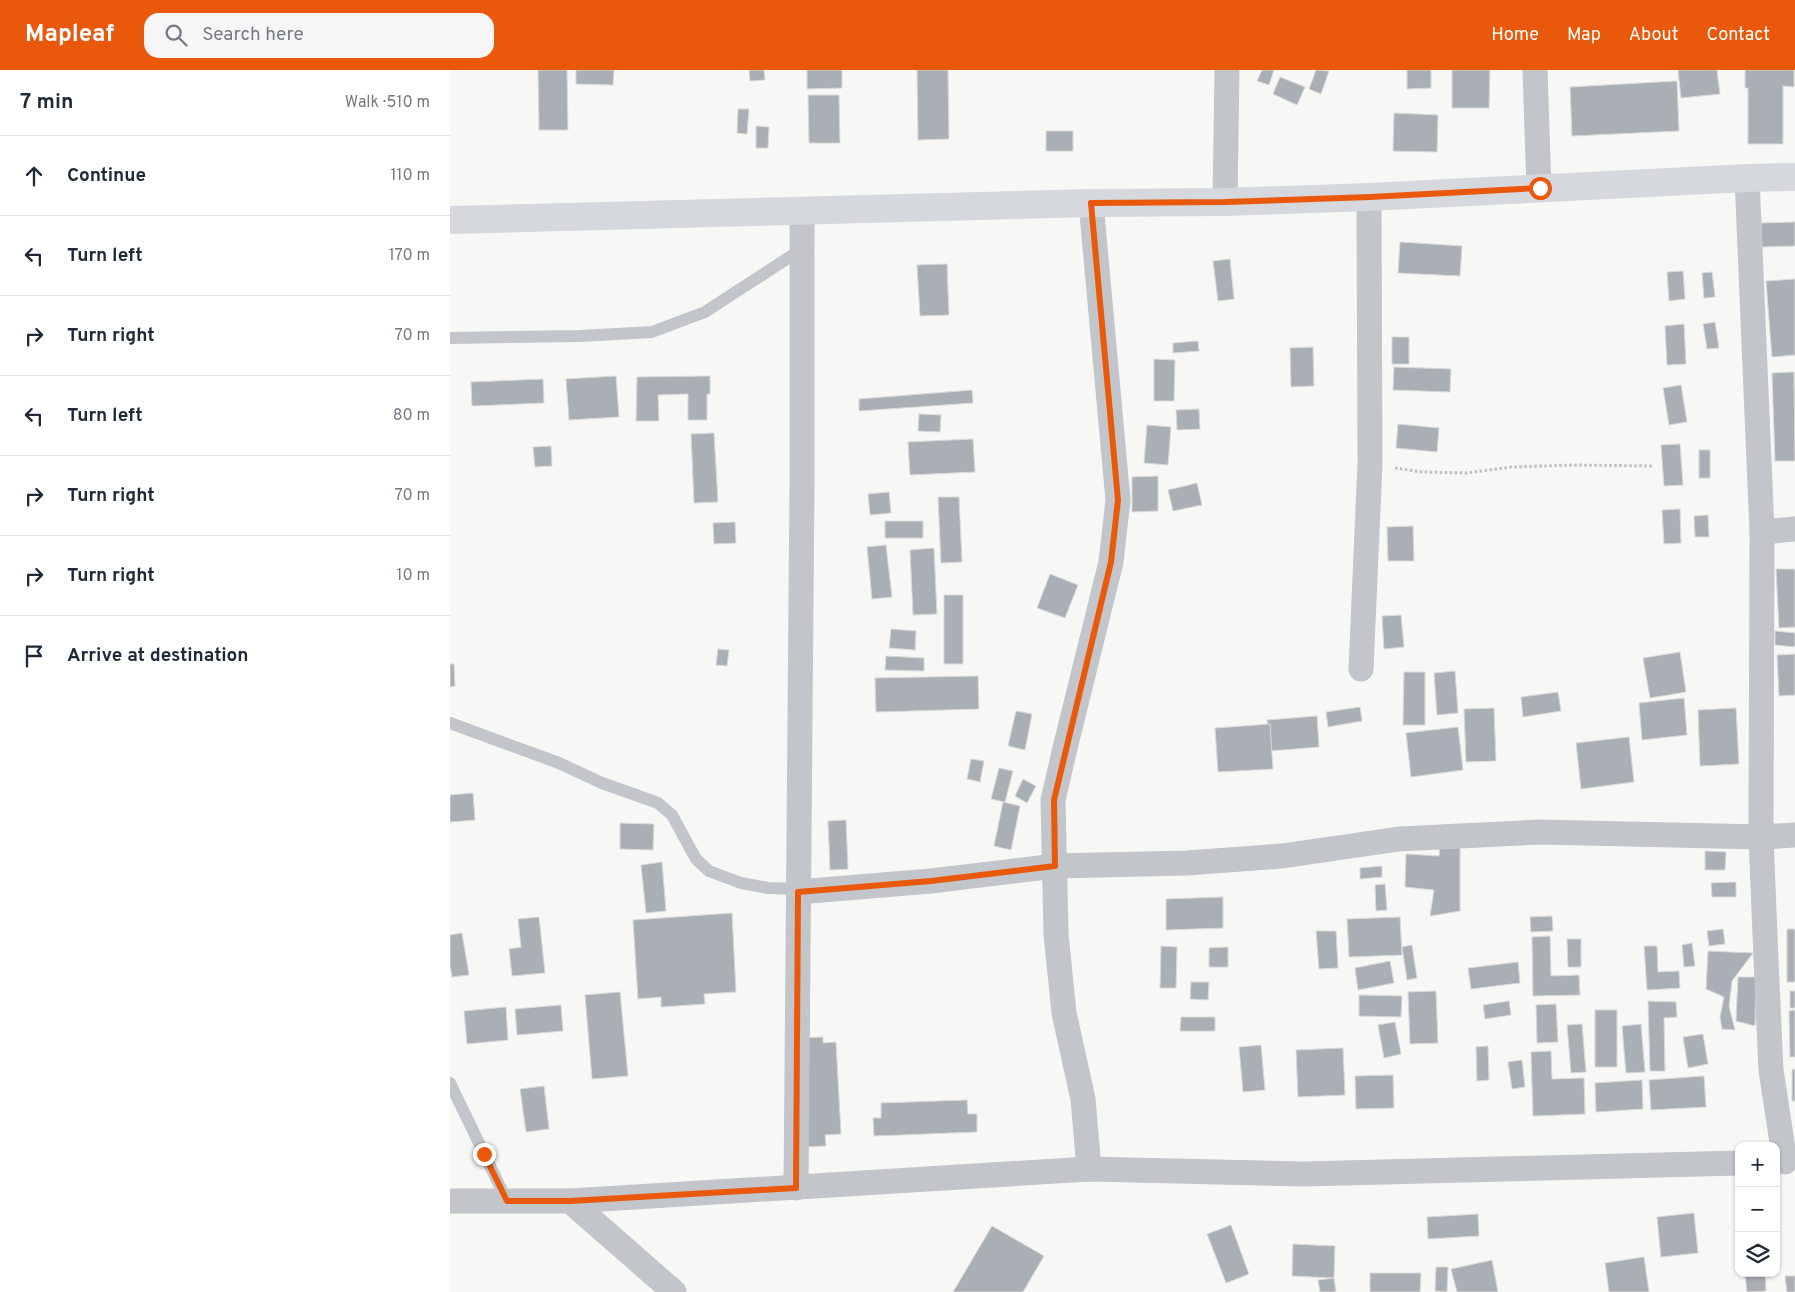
<!DOCTYPE html>
<meta charset="utf-8">
<style>
:root{--surface:#fff;--page:#f6f6f7;--text:#1f2937;--muted:#747a83;--line:#e0e1e3;--accent:#ea580c}
body{margin:0;font-family:Overpass,sans-serif;background:var(--page);color:var(--text)}
.controls{position:absolute;right:15px;bottom:15px;display:grid;overflow:hidden;border-radius:10px;box-shadow:0 1px 4px #0004}
.controls button{width:45px;height:45px;display:grid;place-items:center;padding:0;border:0;border-bottom:1px solid var(--line);background:var(--surface);color:var(--text);font:25px sans-serif}
.stop{position:absolute;width:15px;height:15px;margin:-11px;border:4px solid #ea580c;border-radius:50%;background:#fff}
.stop.end{background:#ea580c;border-color:#fff;box-shadow:0 1px 5px #0008}
.list{margin:0;padding:0;list-style:none}
h2{display:flex;justify-content:space-between;align-items:center;height:65px;margin:0;padding:0 20px;font-size:21px}
h2 small{font-size:16px;font-weight:400;color:var(--muted)}
.list li{display:grid;grid-template-columns:32px 1fr auto;gap:15px;align-items:center;box-sizing:border-box;height:80px;padding:0 20px;border-top:1px solid var(--line)}
.list b{display:block;font-size:19px;white-space:nowrap}
.list em{font-size:16px;font-style:normal;color:var(--muted)}
.icon{flex:none;width:28px;height:28px;fill:none;stroke:currentColor;stroke-width:2;stroke-linecap:round;stroke-linejoin:round}
.map{position:relative;flex:none;width:1345px;height:1222px;overflow:hidden}
header{display:flex;align-items:center;gap:30px;box-sizing:border-box;height:70px;padding:0 25px;background:var(--accent);color:#fff}
header strong{font-size:24px}
nav{display:flex;gap:28px;margin-inline-start:auto;font-size:18px}
.search{width:350px;height:45px;background:var(--page);display:flex;align-items:center;gap:12px;box-sizing:border-box;padding:0 18px;border-radius:15px;color:var(--muted);font-size:19px}
main{display:flex}
aside{flex:1;background:var(--surface)}
.map>svg:first-child{display:block}
.building{fill:#aaafb5;stroke:#d9d9d8}
.lines{fill:none;stroke-linecap:round;stroke-linejoin:round}
.path{stroke:#bcbec0;stroke-width:3;stroke-dasharray:2.5 2.5;stroke-linecap:butt}
.lane{stroke:#c2c5c9;stroke-width:12}
.street{stroke:#c2c5c9;stroke-width:25}
.secondary{stroke:#d5d8dc;stroke-width:28}
.route{stroke:#ea580c;stroke-width:6}
</style>
<header>
<strong>Mapleaf</strong>
<div class="search"><svg class="icon" aria-label="search" viewBox="0 0 24 24"><circle cx="10" cy="10" r="6"/><path d="M15 15l6 6"/></svg>Search here</div>
<nav><a>Home</a><a>Map</a><a>About</a><a>Contact</a></nav>
</header>
<main>
<aside>
<h2>7 min<small>Walk · 510 m</small></h2>
<ul class="list">
<li><svg class="icon" aria-label="ahead" viewBox="0 0 24 24"><path d="M12 20V5M6 11l6-6 6 6"/></svg><div><b>Continue</b></div><em>110 m</em></li>
<li><svg class="icon" aria-label="left" viewBox="0 0 24 24"><path d="M17 20v-9H6M10 6l-5 5 5 5"/></svg><div><b>Turn left</b></div><em>170 m</em></li>
<li><svg class="icon" aria-label="right" viewBox="0 0 24 24"><path d="M7 20v-9h11M14 6l5 5-5 5"/></svg><div><b>Turn right</b></div><em>70 m</em></li>
<li><svg class="icon" aria-label="left" viewBox="0 0 24 24"><path d="M17 20v-9H6M10 6l-5 5 5 5"/></svg><div><b>Turn left</b></div><em>80 m</em></li>
<li><svg class="icon" aria-label="right" viewBox="0 0 24 24"><path d="M7 20v-9h11M14 6l5 5-5 5"/></svg><div><b>Turn right</b></div><em>70 m</em></li>
<li><svg class="icon" aria-label="right" viewBox="0 0 24 24"><path d="M7 20v-9h11M14 6l5 5-5 5"/></svg><div><b>Turn right</b></div><em>10 m</em></li>
<li><svg class="icon" aria-label="arrive" viewBox="0 0 24 24"><path d="M6 21V4h12l-3 4 3 4H6"/></svg><div><b>Arrive at destination</b></div></li>
</ul>
</aside>
<div class="map">
<svg width="1345" height="1222" viewBox="0 0 1345 1222">
<rect width="100%" height="100%" fill="#f7f8f6"/>
<g class="building">
<polygon points="88,0 117,0 118,60 89,60"/>
<polygon points="126,0 164,0 163,15 126,14"/>
<polygon points="299,0 314,0 315,10 300,11"/>
<polygon points="357,0 392,0 392,18 357,19"/>
<polygon points="467,0 498,0 499,69 468,70"/>
<polygon points="812,0 824,0 819,15 807,11"/>
<polygon points="866,0 879,1 871,24 859,19"/>
<polygon points="957,0 981,0 981,18 957,19"/>
<polygon points="1002,0 1040,0 1039,38 1002,38"/>
<polygon points="1228,0 1267,0 1270,24 1231,28"/>
<polygon points="1295,0 1344,0 1344,17 1333,16 1333,74 1298,74 1298,18 1295,18"/>
<polygon points="830,7 855,17 847,35 823,24"/>
<polygon points="1227,11 1229,61 1122,66 1120,17"/>
<polygon points="358,25 389,25 390,73 359,73"/>
<polygon points="288,39 299,39 297,64 287,63"/>
<polygon points="944,43 988,45 987,82 943,81"/>
<polygon points="306,56 319,57 318,78 306,78"/>
<rect x="596" y="61" width="27" height="20"/>
<polygon points="1345,152 1345,176 1312,177 1311,153"/>
<polygon points="950,172 1012,176 1010,206 948,203"/>
<polygon points="780,189 784,229 768,231 763,191"/>
<polygon points="497,194 499,245 470,246 467,195"/>
<polygon points="1233,201 1235,229 1219,231 1217,202"/>
<polygon points="1262,202 1265,227 1254,228 1252,203"/>
<polygon points="1345,209 1345,285 1322,287 1316,211"/>
<polygon points="1265,252 1269,278 1257,279 1253,254"/>
<polygon points="1234,254 1236,294 1217,295 1215,256"/>
<rect x="942" y="267" width="17" height="27"/>
<polygon points="748,271 749,281 723,283 723,273"/>
<polygon points="863,277 864,316 841,317 840,278"/>
<polygon points="704,289 725,290 724,331 704,331"/>
<polygon points="944,297 1001,299 1000,322 943,320"/>
<polygon points="1344,302 1345,391 1325,391 1322,303"/>
<polygon points="166,306 169,347 119,350 116,309"/>
<polygon points="260,306 260,324 257,324 257,350 238,350 238,324 208,325 209,351 186,351 187,307"/>
<polygon points="93,309 94,333 22,336 21,312"/>
<polygon points="1231,315 1237,352 1219,355 1213,318"/>
<polygon points="522,320 523,333 409,341 409,329"/>
<polygon points="749,339 750,359 727,360 726,340"/>
<polygon points="469,344 491,345 490,362 468,361"/>
<polygon points="948,354 989,358 987,382 946,378"/>
<polygon points="697,355 721,357 718,395 694,393"/>
<polygon points="264,363 268,432 244,433 241,364"/>
<polygon points="523,369 525,402 460,405 458,372"/>
<polygon points="1230,374 1233,415 1214,416 1211,375"/>
<polygon points="101,376 102,396 85,397 83,377"/>
<rect x="1249" y="380" width="11" height="28"/>
<polygon points="708,406 708,441 682,442 682,407"/>
<polygon points="747,413 752,435 723,441 718,420"/>
<polygon points="439,422 441,443 420,445 418,424"/>
<polygon points="488,427 509,427 512,492 491,493"/>
<polygon points="1230,439 1231,473 1214,474 1212,440"/>
<polygon points="1258,445 1259,467 1245,467 1244,446"/>
<rect x="435" y="451" width="38" height="17"/>
<polygon points="285,452 286,473 264,474 263,453"/>
<polygon points="963,456 964,491 938,491 937,457"/>
<polygon points="436,475 442,527 422,529 417,477"/>
<polygon points="484,478 487,544 463,545 460,480"/>
<polygon points="1326,499 1345,499 1345,557 1329,558"/>
<polygon points="600,504 628,515 615,548 587,538"/>
<rect x="494" y="525" width="19" height="69"/>
<polygon points="951,545 954,577 934,579 932,546"/>
<polygon points="441,559 466,561 465,580 439,578"/>
<polygon points="1325,561 1345,563 1345,577 1325,575"/>
<polygon points="268,579 279,580 277,596 266,595"/>
<polygon points="1230,582 1236,622 1200,628 1193,588"/>
<polygon points="1345,584 1345,625 1329,626 1327,585"/>
<polygon points="436,586 474,588 474,601 435,600"/>
<polygon points="0,594 4,594 5,616 0,617"/>
<polygon points="1005,601 1008,643 987,645 984,603"/>
<polygon points="954,602 975,602 975,655 953,655"/>
<polygon points="528,606 529,639 426,642 425,608"/>
<polygon points="1108,622 1111,641 1073,647 1071,627"/>
<polygon points="1234,628 1237,665 1192,670 1189,633"/>
<polygon points="910,637 912,651 878,657 876,642"/>
<polygon points="1044,638 1046,691 1016,692 1014,639"/>
<polygon points="1286,638 1289,694 1250,696 1248,640"/>
<polygon points="566,641 582,644 575,680 558,676"/>
<polygon points="867,646 869,677 820,681 817,650"/>
<polygon points="820,654 823,699 768,702 765,658"/>
<polygon points="1008,657 1013,700 961,707 956,663"/>
<polygon points="1179,667 1184,712 1131,719 1126,673"/>
<polygon points="521,689 534,691 530,712 517,709"/>
<polygon points="549,698 563,701 555,732 541,729"/>
<polygon points="573,709 586,716 577,733 565,726"/>
<polygon points="23,723 25,750 0,752 0,725"/>
<polygon points="553,732 570,736 561,780 544,776"/>
<polygon points="396,750 398,799 380,800 378,751"/>
<polygon points="170,753 204,754 203,780 170,779"/>
<polygon points="990,776 1010,777 1010,841 980,846 984,820 955,817 956,784 989,786"/>
<polygon points="1255,781 1276,782 1275,800 1255,800"/>
<polygon points="212,792 216,841 196,843 191,795"/>
<polygon points="932,796 932,807 910,809 910,798"/>
<polygon points="1286,812 1286,827 1262,827 1261,813"/>
<polygon points="935,814 937,840 926,841 925,815"/>
<polygon points="773,827 773,858 716,860 716,829"/>
<polygon points="282,843 286,922 254,924 255,934 211,937 211,927 188,929 183,850"/>
<polygon points="1102,846 1103,861 1081,862 1080,847"/>
<polygon points="89,847 95,903 62,906 59,879 71,877 68,849"/>
<polygon points="950,847 952,885 899,887 897,849"/>
<polygon points="1273,859 1275,874 1259,876 1257,861"/>
<rect x="1337" y="859" width="8" height="53"/>
<polygon points="866,861 886,861 888,898 869,899"/>
<polygon points="12,863 19,905 2,907 0,895 0,865"/>
<polygon points="1100,866 1101,906 1129,905 1130,925 1083,926 1082,867"/>
<polygon points="1117,869 1131,869 1131,897 1118,897"/>
<polygon points="1242,873 1245,896 1234,897 1232,875"/>
<polygon points="962,875 967,908 957,910 952,877"/>
<polygon points="711,876 727,877 726,918 710,918"/>
<polygon points="1194,876 1207,876 1208,902 1229,901 1230,918 1197,920"/>
<polygon points="778,877 778,897 759,897 759,878"/>
<polygon points="1258,881 1303,883 1282,911 1279,936 1285,960 1272,959 1270,947 1274,927 1256,919"/>
<polygon points="940,891 944,913 908,920 905,898"/>
<polygon points="1068,892 1070,913 1021,919 1018,898"/>
<polygon points="1288,907 1306,907 1305,956 1286,951"/>
<polygon points="741,912 759,912 758,930 740,929"/>
<polygon points="986,921 988,973 960,974 958,922"/>
<rect x="1340" y="921" width="5" height="17"/>
<polygon points="170,922 178,1006 142,1009 135,925"/>
<polygon points="909,925 952,926 951,947 909,946"/>
<polygon points="1059,931 1061,945 1035,949 1033,935"/>
<polygon points="1198,931 1226,932 1227,947 1214,948 1215,1001 1200,1001"/>
<polygon points="1106,934 1108,972 1087,973 1086,935"/>
<polygon points="111,935 113,961 67,965 65,939"/>
<polygon points="56,937 58,970 17,974 14,941"/>
<rect x="1145" y="940" width="22" height="57"/>
<polygon points="1345,940 1345,987 1340,987 1339,941"/>
<polygon points="731,947 765,947 765,961 730,961"/>
<polygon points="945,952 951,984 934,988 928,955"/>
<polygon points="1132,954 1136,1002 1121,1003 1117,955"/>
<polygon points="1191,954 1195,1002 1176,1003 1172,956"/>
<polygon points="1253,964 1258,994 1238,998 1233,967"/>
<polygon points="373,967 373,973 386,972 391,1064 375,1065 376,1076 354,1077 349,968"/>
<polygon points="811,975 815,1020 793,1022 789,977"/>
<polygon points="1038,976 1039,1010 1027,1011 1026,977"/>
<polygon points="893,978 895,1025 848,1027 846,980"/>
<polygon points="1101,981 1102,1009 1134,1008 1135,1044 1083,1046 1081,982"/>
<polygon points="1072,990 1075,1017 1062,1019 1058,992"/>
<polygon points="1345,999 1345,1031 1342,1031 1342,1000"/>
<polygon points="943,1005 944,1038 906,1039 905,1006"/>
<polygon points="1254,1006 1256,1037 1201,1040 1199,1010"/>
<polygon points="1192,1010 1193,1039 1146,1042 1145,1013"/>
<polygon points="94,1016 99,1059 76,1062 70,1019"/>
<polygon points="517,1030 518,1044 527,1044 527,1062 424,1066 423,1048 431,1048 431,1033"/>
<polygon points="1244,1143 1248,1183 1211,1187 1207,1147"/>
<polygon points="1028,1144 1029,1166 978,1169 977,1147"/>
<polygon points="781,1155 799,1204 776,1213 757,1164"/>
<polygon points="542,1156 594,1186 573,1222 503,1222"/>
<polygon points="843,1174 885,1176 884,1208 842,1206"/>
<polygon points="1194,1187 1199,1222 1159,1222 1155,1193"/>
<polygon points="1042,1190 1048,1222 1007,1222 1001,1199"/>
<polygon points="986,1197 998,1197 997,1222 985,1221"/>
<polygon points="920,1203 971,1203 970,1222 920,1222"/>
<polygon points="1295,1203 1315,1203 1316,1221 1297,1222"/>
<polygon points="1335,1206 1345,1206 1345,1222 1337,1222"/>
<polygon points="884,1208 886,1222 870,1222 868,1210"/>
</g>
<g class="lines">
<polyline class="path" points="945,398 972,402 1016,403 1062,397 1124,395 1203,396"/>
<g class="lane">
<polyline points="0,268 130,266 202,262 255,242 352,179"/>
<polyline points="0,653 109,693 152,713 208,733 222,745 246,789 259,801 291,813 318,818 348,819"/>
<polyline points="0,1013 57,1131"/>
</g>
<g class="street">
<polyline points="1085,0 1089,119"/>
<polyline points="1297,108 1312,462 1311,767 1317,913 1321,1000 1335,1092"/>
<polyline points="775,132 777,0"/>
<polyline points="1312,462 1345,459"/>
<polyline points="911,599 920,394 919,127"/>
<polyline points="348,822 481,811 605,796 737,793 832,786 949,769 1090,762 1311,767 1345,765"/>
<polyline points="639,1099 633,1029 614,943 606,864 603,730 616,674 661,492 668,430 641,133"/>
<polyline points="346,1118 352,415 352,142"/>
<polyline points="0,1131 120,1131 639,1099 853,1104 1289,1093"/>
<polyline points="120,1131 224,1222"/>
</g>
<polyline class="secondary" points="0,150 641,133 775,132 919,127 1297,108 1345,107"/>
</g>
<g class="lines">
<polyline class="route" points="34,1084 57,1131 120,1131 346,1118 348,822 481,811 605,796 604,730 661,492 668,430 641,133 775,132 920,127 1090,118"/>
</g>
</svg>
<div class="controls">
<button>+</button>
<button>−</button>
<button><svg class="icon" aria-label="layers" viewBox="0 0 24 24"><path d="M12 4l9 5-9 5-9-5zM3 14l9 5 9-5"/></svg></button>
</div>
<div class="stop" style="left:1090px;top:118px"></div>
<div class="stop end" style="left:34px;top:1084px"></div>
</div>
</main>
